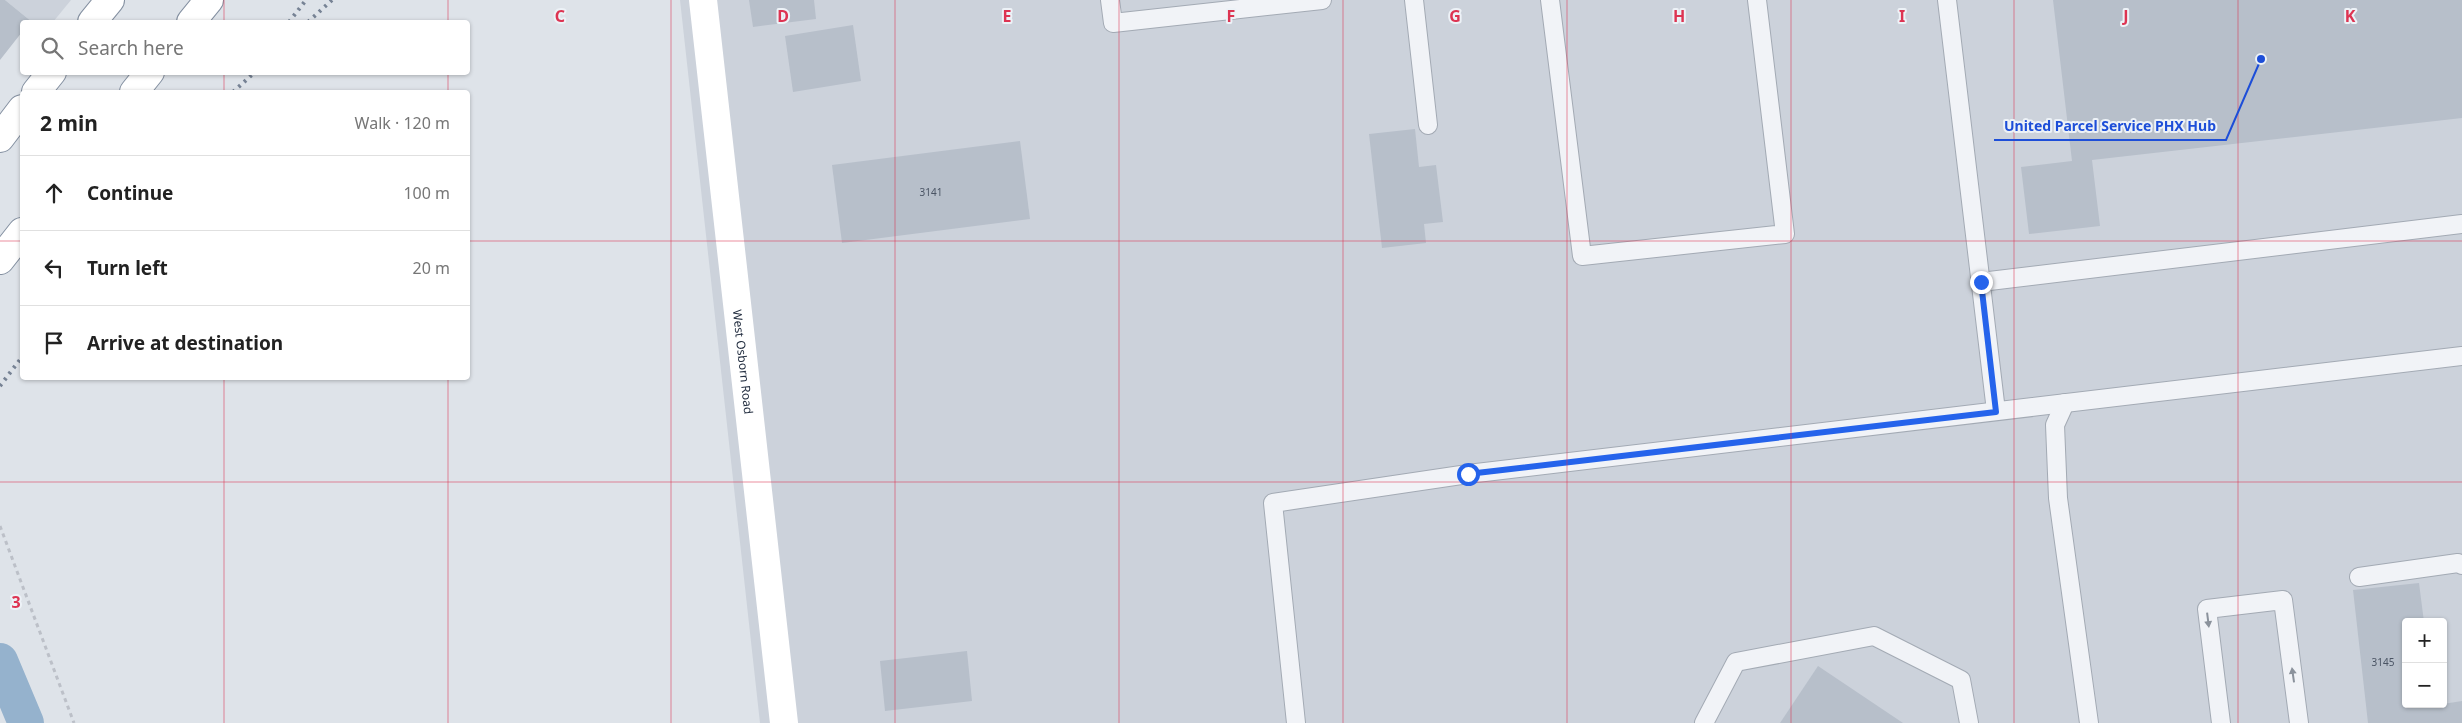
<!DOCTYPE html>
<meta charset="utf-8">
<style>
:root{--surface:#fff;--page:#f6f6f6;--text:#222;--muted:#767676;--line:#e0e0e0}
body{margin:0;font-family:"Noto Sans",sans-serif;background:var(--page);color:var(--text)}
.controls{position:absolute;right:15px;bottom:15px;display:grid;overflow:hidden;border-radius:5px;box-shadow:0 1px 4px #0004}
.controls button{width:45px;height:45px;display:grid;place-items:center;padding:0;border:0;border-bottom:1px solid var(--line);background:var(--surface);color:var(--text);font:25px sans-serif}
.stop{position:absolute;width:15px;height:15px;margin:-11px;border:4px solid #2563eb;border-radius:50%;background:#fff}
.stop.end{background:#2563eb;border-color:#fff;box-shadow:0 1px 5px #0008}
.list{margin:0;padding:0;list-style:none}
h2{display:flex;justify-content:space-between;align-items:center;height:65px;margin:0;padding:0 20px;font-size:21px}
h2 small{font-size:16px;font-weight:400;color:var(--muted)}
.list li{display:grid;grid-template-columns:32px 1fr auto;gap:15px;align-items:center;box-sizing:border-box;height:75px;padding:0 20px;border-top:1px solid var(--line)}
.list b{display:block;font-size:19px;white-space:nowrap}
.list em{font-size:16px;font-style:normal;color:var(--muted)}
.icon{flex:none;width:28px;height:28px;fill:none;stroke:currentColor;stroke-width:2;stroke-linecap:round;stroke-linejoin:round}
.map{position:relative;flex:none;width:2462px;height:723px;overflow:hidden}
.search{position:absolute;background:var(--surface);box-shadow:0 1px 4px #0004;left:20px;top:20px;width:450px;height:55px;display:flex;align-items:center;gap:12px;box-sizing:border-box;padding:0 18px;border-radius:5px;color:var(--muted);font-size:19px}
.panel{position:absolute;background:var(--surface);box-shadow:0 1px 4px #0004;left:20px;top:90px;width:450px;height:290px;border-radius:5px}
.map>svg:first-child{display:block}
.built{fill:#ccd2db;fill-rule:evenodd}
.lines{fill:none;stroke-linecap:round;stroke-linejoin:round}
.canal{stroke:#95b2cd;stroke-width:36}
.building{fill:#b7bfca}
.lane-casing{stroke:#a3aab4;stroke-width:20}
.highway-casing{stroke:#8490a1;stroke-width:30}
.path{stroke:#bcc0c8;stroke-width:3;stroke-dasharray:4 4;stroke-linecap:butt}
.lane{stroke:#f1f3f7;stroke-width:18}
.secondary{stroke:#fff;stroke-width:28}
.highway{stroke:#fff;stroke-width:28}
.rail{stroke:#768294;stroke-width:4;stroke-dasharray:2.5 5;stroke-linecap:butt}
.oneway{fill:#8b929c}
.route{stroke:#2563eb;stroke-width:6}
.grid{fill:none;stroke:#dd3452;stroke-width:1;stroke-opacity:0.55}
.labels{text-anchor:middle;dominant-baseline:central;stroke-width:4;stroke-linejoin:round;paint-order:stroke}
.number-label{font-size:10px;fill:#4a5464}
.street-label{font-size:12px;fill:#253042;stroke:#edf2f7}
.grid-label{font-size:16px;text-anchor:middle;font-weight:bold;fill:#dd3452;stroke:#edf2f7;stroke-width:4;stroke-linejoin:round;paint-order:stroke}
.leader{fill:none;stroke:#1d4ed8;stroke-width:2}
.callout-dot{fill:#1d4ed8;stroke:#edf2f7;stroke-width:2}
.callout-label{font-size:14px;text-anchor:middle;font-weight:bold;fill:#1d4ed8;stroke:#edf2f7;stroke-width:4;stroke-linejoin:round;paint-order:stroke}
</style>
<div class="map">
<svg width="2462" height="723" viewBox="0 0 2462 723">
<rect width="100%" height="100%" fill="#dee3e9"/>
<g class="built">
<polygon points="5,0 71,0 53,22 32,22"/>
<path d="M680,0H2462V723H760ZM2406,622H2443V704H2406Z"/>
</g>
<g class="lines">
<polyline class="canal" points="0,661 26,723"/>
</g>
<g class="building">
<polygon points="0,0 5,0 32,22 22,22 22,32 0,60"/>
<polygon points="749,0 814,0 816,19 753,27"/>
<polygon points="2053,0 2462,0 2462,118 2092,160 2100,226 2029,234 2021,167 2072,161"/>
<polygon points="853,25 861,81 793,92 785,36"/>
<polygon points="1415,129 1419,167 1436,165 1443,222 1424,224 1426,243 1382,248 1369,134"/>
<polygon points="1020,141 1030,219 842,243 832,165"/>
<polygon points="2419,583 2424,622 2406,622 2406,704 2443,704 2462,701 2462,723 2368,723 2353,590"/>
<polygon points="967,651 972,701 885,711 880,661"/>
<polygon points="1818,666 1903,723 1780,723"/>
</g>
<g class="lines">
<g class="lane-casing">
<g id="lane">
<polyline points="1110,0 1113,23 1322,0"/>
<polyline points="1414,0 1428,125"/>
<polyline points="1550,0 1582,256 1785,234 1757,0"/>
<polyline points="1947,0 1996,411"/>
<polyline points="1981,282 2462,224"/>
<polyline points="2065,403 2055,425 2058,498 2089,723"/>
<polyline points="2359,577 2458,563 2462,565"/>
<polyline points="1296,723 1273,503 1468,474 2462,356"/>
<polyline points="1704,723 1736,662 1874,636 1961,680 1969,723"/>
<polyline points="2221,723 2207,609 2283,600 2299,723"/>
</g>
</g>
<g class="highway-casing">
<g id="highway">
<polyline points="92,22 110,0"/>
<polyline points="191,22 209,0"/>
<polyline points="36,92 52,72"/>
<polyline points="134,92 150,72"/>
<polyline points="0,138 22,109"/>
<polyline points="0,260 22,232"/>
</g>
</g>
<polyline class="path" points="0,526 74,723"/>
<use href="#lane" class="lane"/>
<path class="secondary" id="s1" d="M703,0L784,723"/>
<use href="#highway" class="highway"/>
<g class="rail">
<polyline points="289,22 306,0"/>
<polyline points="308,22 332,0"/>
<polyline points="233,92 255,72"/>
<polyline points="0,386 22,357"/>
</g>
</g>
<defs><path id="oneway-solid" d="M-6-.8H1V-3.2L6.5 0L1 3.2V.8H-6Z" transform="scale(1.25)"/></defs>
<g class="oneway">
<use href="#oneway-solid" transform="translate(2208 620) rotate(83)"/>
<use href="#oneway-solid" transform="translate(2293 675) rotate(-98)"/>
</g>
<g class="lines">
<polyline class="route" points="1468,474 1996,412 1981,282"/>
</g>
<path class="grid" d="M224,0V22M448,0V22M671,0V723M895,0V723M1119,0V723M1343,0V723M1567,0V723M1791,0V723M2014,0V723M2238,0V723M224,72V92M448,72V92M0,241H22M468,241H2462M224,378V723M448,378V723M0,482H2462"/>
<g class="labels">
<g class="number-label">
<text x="931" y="192">3141</text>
<text x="2383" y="662">3145</text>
</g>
<g class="street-label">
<text stroke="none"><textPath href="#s1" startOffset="364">West Osborn Road</textPath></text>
</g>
</g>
<g class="grid-label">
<text x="560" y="22">C</text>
<text x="783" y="22">D</text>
<text x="1007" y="22">E</text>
<text x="1231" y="22">F</text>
<text x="1455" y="22">G</text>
<text x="1679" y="22">H</text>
<text x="1902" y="22">I</text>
<text x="2126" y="22">J</text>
<text x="2350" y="22">K</text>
<text x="16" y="608">3</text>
</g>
<path class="leader" d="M2261 59L2226 140H1994"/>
<circle class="callout-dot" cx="2261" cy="59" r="5"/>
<g class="callout-label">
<text x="2110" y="131">United Parcel Service PHX Hub</text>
</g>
</svg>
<div class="controls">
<button>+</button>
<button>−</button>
</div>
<div class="stop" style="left:1468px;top:474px"></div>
<div class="stop end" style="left:1981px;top:282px"></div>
<div class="search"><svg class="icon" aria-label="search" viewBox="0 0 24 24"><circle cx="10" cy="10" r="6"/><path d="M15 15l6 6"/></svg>Search here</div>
<section class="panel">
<h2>2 min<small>Walk · 120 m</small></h2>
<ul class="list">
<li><svg class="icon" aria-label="ahead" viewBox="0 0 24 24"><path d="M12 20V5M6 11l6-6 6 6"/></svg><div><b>Continue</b></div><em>100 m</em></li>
<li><svg class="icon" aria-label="left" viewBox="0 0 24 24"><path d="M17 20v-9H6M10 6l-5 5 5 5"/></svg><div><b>Turn left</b></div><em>20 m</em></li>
<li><svg class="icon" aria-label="arrive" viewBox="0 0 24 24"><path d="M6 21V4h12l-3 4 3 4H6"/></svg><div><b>Arrive at destination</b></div></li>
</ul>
</section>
</div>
